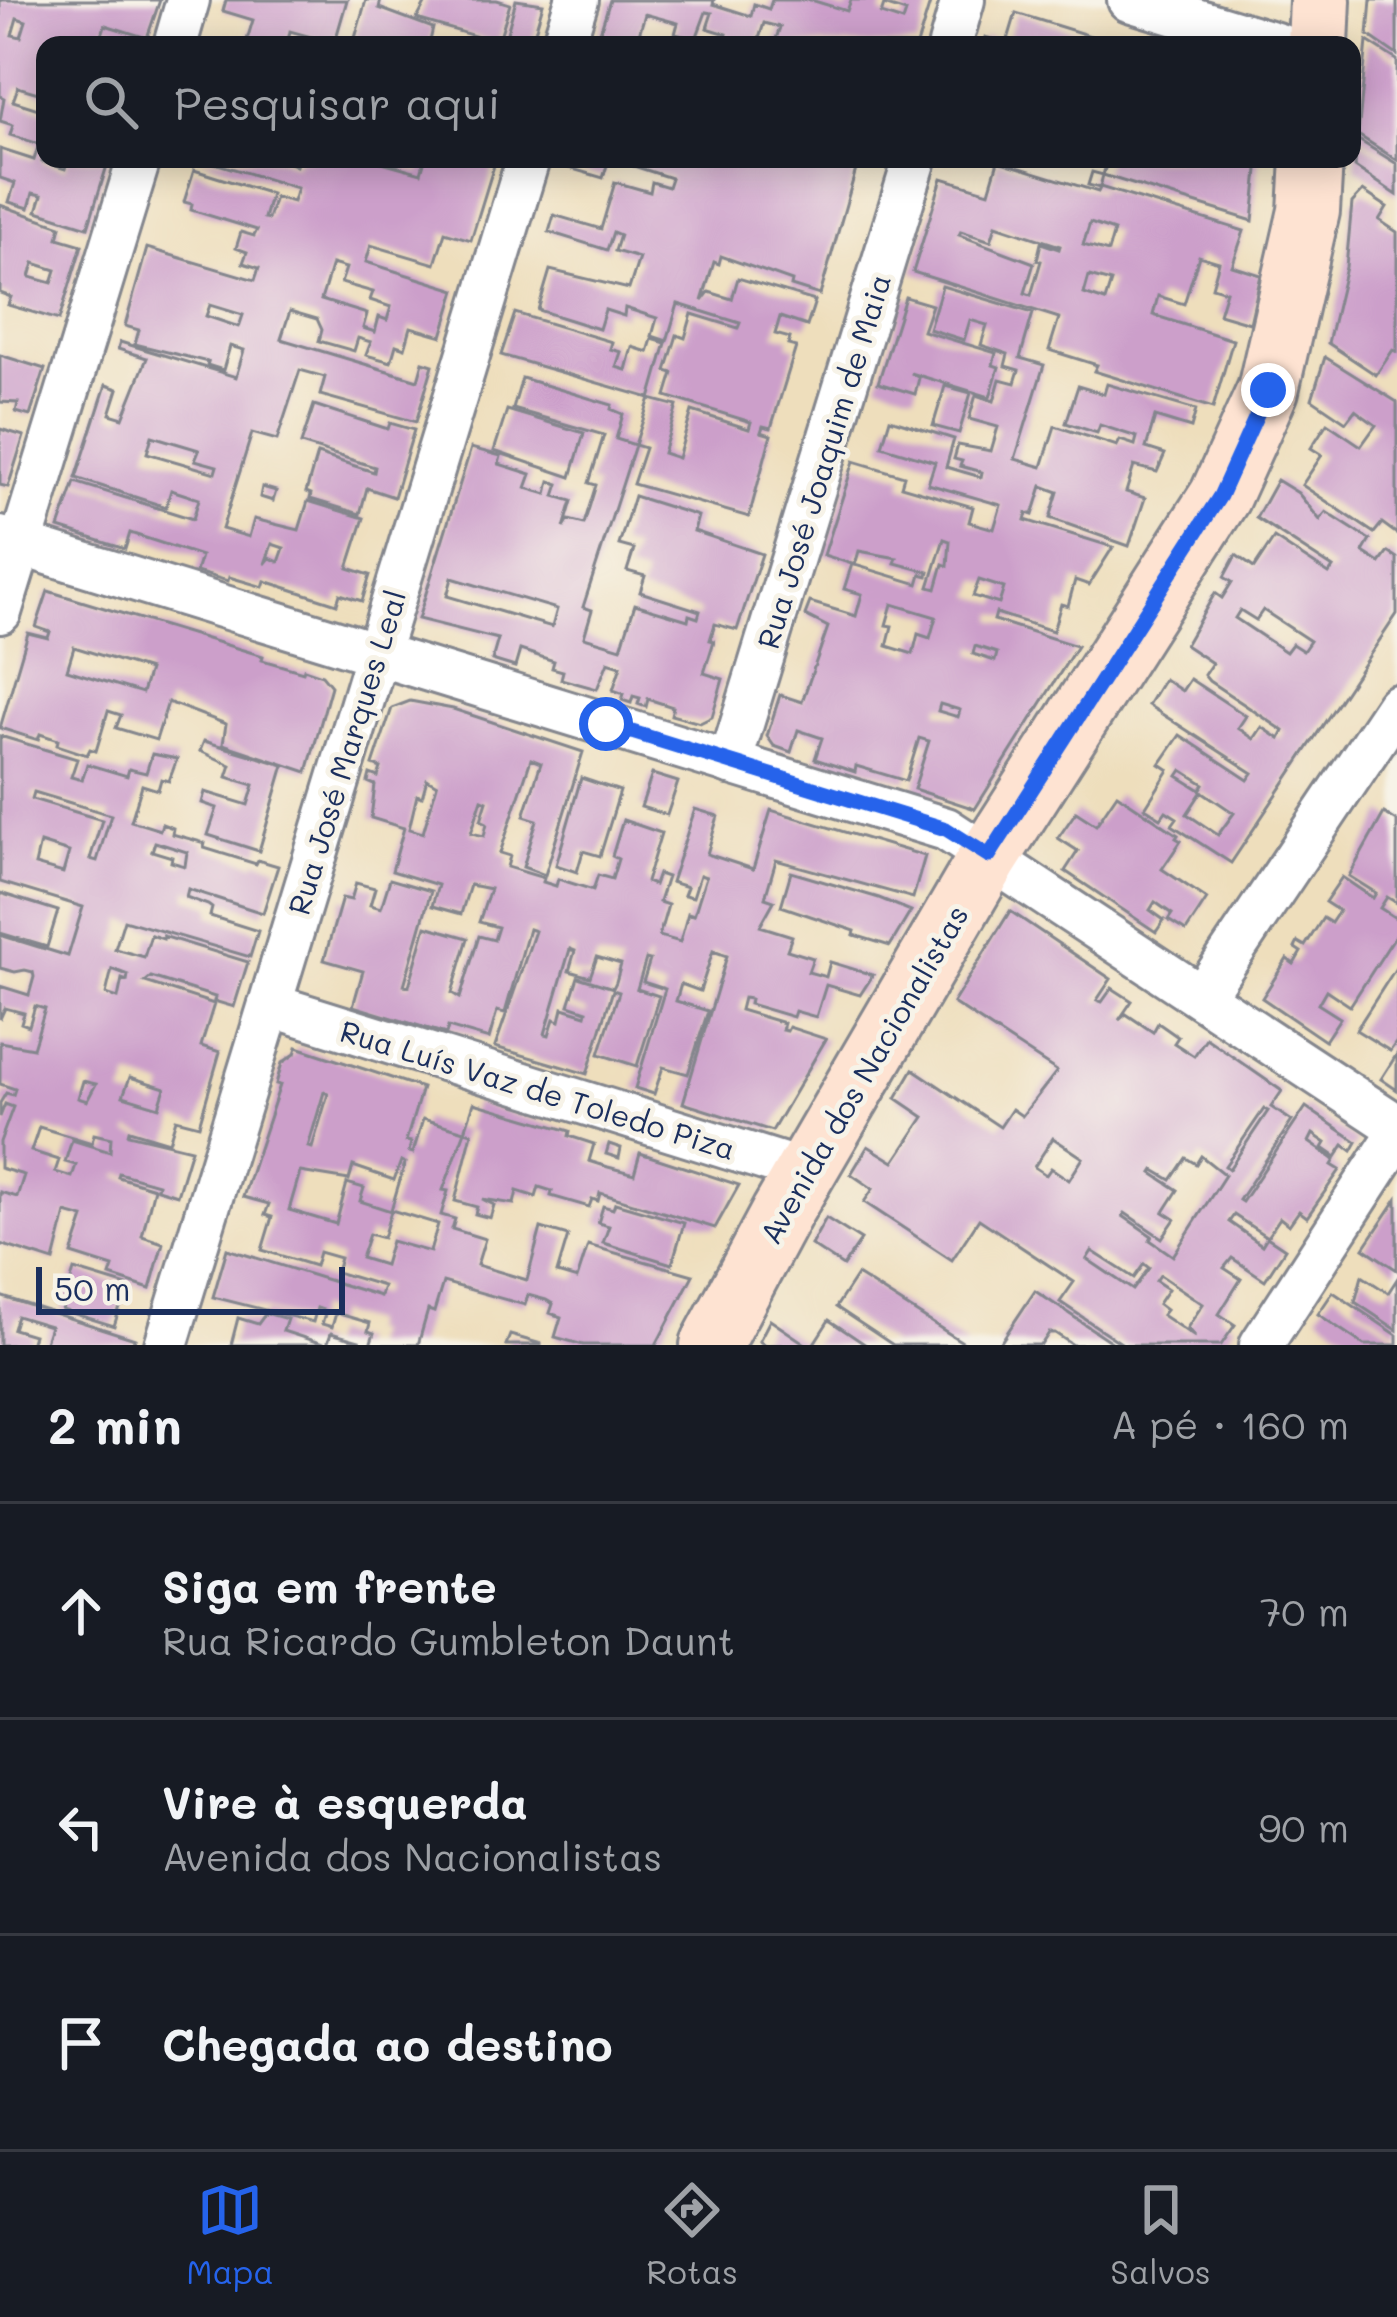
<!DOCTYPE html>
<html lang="pt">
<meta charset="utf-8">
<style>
:root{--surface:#171b24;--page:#20242c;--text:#f1f3f6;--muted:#9ea1a6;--line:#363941;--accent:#2563eb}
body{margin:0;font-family:Mali,sans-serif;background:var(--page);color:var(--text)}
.scale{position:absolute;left:36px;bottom:30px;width:309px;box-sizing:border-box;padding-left:12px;border:6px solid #1b2f5e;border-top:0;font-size:33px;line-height:42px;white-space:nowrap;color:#1b2f5e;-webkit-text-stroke:9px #f7f3e8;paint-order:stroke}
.stop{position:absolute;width:36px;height:36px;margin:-27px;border:9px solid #2563eb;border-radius:50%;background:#fff}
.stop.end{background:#2563eb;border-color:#fff;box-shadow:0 3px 12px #0008}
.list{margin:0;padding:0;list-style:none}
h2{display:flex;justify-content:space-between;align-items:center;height:156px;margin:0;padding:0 48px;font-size:51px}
h2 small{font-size:39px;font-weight:400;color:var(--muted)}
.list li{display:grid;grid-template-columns:78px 1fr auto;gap:36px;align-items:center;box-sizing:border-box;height:216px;padding:0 48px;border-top:3px solid var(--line)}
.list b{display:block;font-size:45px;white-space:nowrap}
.list p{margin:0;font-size:39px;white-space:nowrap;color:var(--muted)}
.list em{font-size:39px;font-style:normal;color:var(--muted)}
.icon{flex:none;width:66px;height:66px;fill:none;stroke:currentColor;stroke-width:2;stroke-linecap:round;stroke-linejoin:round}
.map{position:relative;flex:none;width:1397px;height:1345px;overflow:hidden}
.search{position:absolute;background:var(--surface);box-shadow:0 6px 30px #0003;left:36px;right:36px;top:36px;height:132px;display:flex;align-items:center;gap:30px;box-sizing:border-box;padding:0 42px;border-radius:24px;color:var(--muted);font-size:45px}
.sheet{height:804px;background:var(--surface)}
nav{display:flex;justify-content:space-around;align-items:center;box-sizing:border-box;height:168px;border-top:3px solid var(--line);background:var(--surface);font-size:33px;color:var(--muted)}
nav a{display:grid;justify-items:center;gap:6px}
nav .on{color:var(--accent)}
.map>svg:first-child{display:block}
.building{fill:#cc9fca;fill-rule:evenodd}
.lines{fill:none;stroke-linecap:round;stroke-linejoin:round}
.street-casing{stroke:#84868d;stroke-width:48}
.secondary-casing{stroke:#84868d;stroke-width:66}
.street{stroke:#fff;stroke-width:42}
.secondary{stroke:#fee3d2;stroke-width:60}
.route{stroke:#2563eb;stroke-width:15}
.labels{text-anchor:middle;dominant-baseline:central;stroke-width:10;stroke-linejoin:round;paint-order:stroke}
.street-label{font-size:30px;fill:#1b2f5e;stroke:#f7f3e8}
</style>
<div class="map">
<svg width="1397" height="1345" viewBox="0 0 1397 1345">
<rect width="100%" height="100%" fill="#f7f3e8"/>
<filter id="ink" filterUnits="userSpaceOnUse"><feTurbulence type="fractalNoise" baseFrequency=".00833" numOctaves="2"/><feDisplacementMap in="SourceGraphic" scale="24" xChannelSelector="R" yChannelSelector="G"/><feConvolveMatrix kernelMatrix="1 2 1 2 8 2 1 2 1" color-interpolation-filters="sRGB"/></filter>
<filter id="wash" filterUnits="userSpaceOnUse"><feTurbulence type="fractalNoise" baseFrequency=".004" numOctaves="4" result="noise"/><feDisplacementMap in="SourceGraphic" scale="48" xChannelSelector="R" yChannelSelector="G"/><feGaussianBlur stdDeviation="2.7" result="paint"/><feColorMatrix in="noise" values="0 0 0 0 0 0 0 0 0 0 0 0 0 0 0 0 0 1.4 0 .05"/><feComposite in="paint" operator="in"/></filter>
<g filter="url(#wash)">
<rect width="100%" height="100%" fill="#eedebc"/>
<g id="blocks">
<g class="building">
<path d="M0,0H160L147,38L105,25L99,45H45V95L18,87L13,101L45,111L42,162L65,169L68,159H109L88,227L37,211L42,195L33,193L29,208L9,202L15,183L0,178V149L34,160L39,144L10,135L13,125L0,121L4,98L0,96ZM17,18L26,21L21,37L12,35Z"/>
<polygon points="226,0 347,0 334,45 317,45 319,39 290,31 287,45 264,45 247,40 253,20 223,11"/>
<polygon points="366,0 381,0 379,8 433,28 430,41 440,45 353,45"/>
<polygon points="427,0 497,0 510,4 498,43 417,19"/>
<polygon points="516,0 543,4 531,45 504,44"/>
<path d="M610,0H714L713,4L751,16L754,4L769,9L772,0H811L847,11L851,0H931L917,45H774L780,27L764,23L757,45H724L727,34L707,28L712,13L706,12L696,39L675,34L678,23L645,14L639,34L671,45H596ZM884,5L906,12L903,21L881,14Z"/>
<polygon points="1371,0 1397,0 1397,55 1368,35"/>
<polygon points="1016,13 1117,44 1117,45 982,45 985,37 1007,43"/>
<polygon points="1367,41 1397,60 1397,160 1358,135"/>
<polygon points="1357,139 1397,164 1397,195 1355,167"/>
<path d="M201,159H280L296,166L298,159H371L421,173L425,159H496L471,240L445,232L435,264L371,245L366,262L456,290L442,336L411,327L405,348L396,345L391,362L366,355L371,342L358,338L354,351L319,341L322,330L317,319L290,311L281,339L418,380L423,362L433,365L416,422L320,395L325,377L300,370L277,440L252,433L222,529L249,537L254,519L299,530L308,501L364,518L348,568L370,575L362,601L340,594L337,604L265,581L263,587L229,577L228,581L196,572L201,556L130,533L125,549L59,528L75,482L193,519L199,499L171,490L166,507L76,478L106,385L118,389L110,414L123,418L147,358L118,349L120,342L236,377L244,350L230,346L223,370L207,365L208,362L135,344L139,330L125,326L147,248L255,280L259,268L243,263L247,252L236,248L241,232L254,236L257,230L191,210L192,204L184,202L194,170L271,194L264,218L268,219L275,197L293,202L297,188ZM332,264L346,268L341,283L373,292L370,300L391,307L387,320L379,317L375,332L363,328L367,314L321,300ZM210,305L243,315L239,327L206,316ZM152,436L199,450L195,460L217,466L215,473L147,453ZM272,544L284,548L279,562L270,558L265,564Z"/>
<polygon points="561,159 609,159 603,178 559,165"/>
<polygon points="612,159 859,159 820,295 791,286 792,281 721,256 719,264 714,262 702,301 709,292 732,299 738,278 815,301 807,326 780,317 775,334 790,338 788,345 796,347 771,428 763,426 761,432 771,435 749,517 633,484 645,448 635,445 650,398 501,355 515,313 612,342 610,349 621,352 616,367 626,370 632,347 648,352 652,339 666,343 650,399 677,406 663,453 678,458 692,411 749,429 751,422 666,396 673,373 666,371 677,335 685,338 692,314 738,328 740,323 678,304 667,341 652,336 657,318 625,308 624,316 605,310 599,329 538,310 550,270 629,289 639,258 615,251 620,235 613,232 607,250 549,232 554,215 601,229 615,182 650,192 652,182 668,187 671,178"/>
<path d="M1108,159H1259L1253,221L1103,175L1100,187L1244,231L1232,266L1261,275L1250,323L1219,314L1226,291L1212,287L1219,262L1199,256L1184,304L1158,296L1153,315L1233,340L1213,408L1094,371L1097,365L1049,350L1059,318L913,272L942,178L989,192L998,161L1098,192L1100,188L1088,185L1092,172L1103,175ZM1090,223L1114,231L1108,252L1083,245ZM996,225L1060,246L1059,249L1041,243L1037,260L1041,261L1031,295L1025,293L1034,263L959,235L961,231L991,241ZM1089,276L1111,282L1105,301L1084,294Z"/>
<polygon points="1363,191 1387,207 1379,220 1397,232 1397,352 1393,350 1376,375 1328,343 1346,267 1352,203"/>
<path d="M0,205L61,226L58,238L82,245L59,320L8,305L11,297L0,293ZM34,263L56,270L52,283L30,277Z"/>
<path d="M942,286L1033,313L1020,358L1044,365L1015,459L1042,467L1055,426L1117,446L1120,440L1135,445L1137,437L1100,425L1097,433L1066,423L1078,386L1104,394L1107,384L1196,410L1191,428L1155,417L1146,448L1165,454L1157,472L1134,466L1126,492L1145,498L1129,546L1050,518L1058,492L1042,486L1033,515L1027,513L1025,520L1113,547L1089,585L1075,580L1068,606L1061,604L1053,631L996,613L994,620L1077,646L975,809L914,789L929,741L919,738L906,781L856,766L855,772L815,759L822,738L798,730L791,752L774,746L767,736L780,695L802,702L828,627L805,615L810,602L856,616L862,594L844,589L852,564L918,584L921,574L928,576L929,572L895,563L897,558L859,551L855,565L824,555L854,461L904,476L901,486L973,507L969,522L994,529L1001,505L928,484L935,462L882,446L890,419L954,439L946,467L981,477L982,472L960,466L962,461L954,459L958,445L991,451L998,427L969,419L976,395L994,401L1000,379L1015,383L1019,370L1005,366L1008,354L981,345L987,325L970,320L964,340L929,329ZM944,539L950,541L948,566L943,564L936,589L929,587ZM979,580L1004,588L999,604L973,596ZM892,604L936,617L930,638L918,634L913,654L887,646L892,626L886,625ZM975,646L997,653L995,661L973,654ZM940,704L960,710L958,717L938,711Z"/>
<polygon points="905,297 932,305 923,331 996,353 993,365 999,367 990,397 911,373 919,378 915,394 878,383"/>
<polygon points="0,355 45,369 30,416 16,412 18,403 0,402"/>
<polygon points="1325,357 1397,402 1397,534 1382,523 1374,533 1302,485 1322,455 1311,448 1327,423 1361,446 1376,425 1355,410 1346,422 1312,399"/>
<path d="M522,378L612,405L611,409L623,414L616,439L635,445L583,607L592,610L584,637L621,648L635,604L688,620L689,615L698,618L700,611L640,592L645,576L627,571L634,549L619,545L634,496L698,516L694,531L762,554L737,630L715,624L710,640L714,641L704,673L723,679L712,717L700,723L671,715L673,707L648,699L646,707L638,704L640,698L633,696L631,703L622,700L624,694L613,690L621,666L608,662L597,689L561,679L563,671L552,668L554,661L520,650L515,667L492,660L498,639L418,619L471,448L501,456L499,464L531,474L526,488L547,494L550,481L559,484L555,496L572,501L564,528L569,520L584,524L596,485L589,483L604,435L513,409ZM452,578L557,609L552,627L447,596Z"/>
<polygon points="945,386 971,393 959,433 933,426"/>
<polygon points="314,405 388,429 390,423 414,430 394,497 367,488 360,514 310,499 311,494 306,492 317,454 374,472 375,467 301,444"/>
<polygon points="507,410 584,433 571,477 494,451"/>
<polygon points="0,429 24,436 8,487 0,485"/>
<path d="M1277,480L1298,493L1320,520L1326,512L1370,540L1363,552L1380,563L1388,552L1397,558V614L1231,863L1172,825L1177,818L1166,811L1161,818L1145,808L1169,770L1160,764L1180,735L1248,780L1253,773L1148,705L1164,679L1182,691L1190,679L1246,716L1238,728L1254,739L1262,727L1280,739L1284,731L1209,681L1204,675L1212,663L1185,645L1215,593L1222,598L1232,582L1224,577L1236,555L1254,568L1274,538L1329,574L1333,568L1256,518ZM1240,610L1256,620L1263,610L1310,641L1303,651L1292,644L1286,652L1235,618ZM1182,770L1204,784L1200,790L1234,813L1218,835L1187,814L1202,791L1178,776Z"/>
<polygon points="262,487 276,491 273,501 260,497"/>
<path d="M48,591L263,656L262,660L303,672L304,669L322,675L331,686L307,772L223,744L226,724L168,702L156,740L116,728L121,715L108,711L96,751L90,749L87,755L57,745L58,740L40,734L38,740L0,728L28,633L48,638L50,632L36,627ZM74,647L149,670L142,693L67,670Z"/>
<path d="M410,701L453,709L583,752L545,875L523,867L537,820L524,816L541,763L531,759L500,853L510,856L507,867L544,878L543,882L556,886L558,879L593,890L598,875L612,879L618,859L612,856L623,820L661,833L646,882L654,885L658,874L667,877L659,902L668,905L659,936L680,942L688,913L694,915L706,877L700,875L693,897L684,895L687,887L671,882L695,809L718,816L707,854L753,869L771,810L925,856L913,898L776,860L765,898L774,901L760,926L792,936L787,950L813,958L808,972L826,977L830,962L873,975L860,995L826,985L816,1017L795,1011L793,1017L749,1004L750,999L743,998L740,1010L784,1023L782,1030L787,1031L789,1027L826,1039L772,1131L683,1103L727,956L713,951L700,991L681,984L676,1001L708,1011L688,1074L663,1067L654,1094L635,1088L665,989L643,982L650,960L646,959L637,989L659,996L637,1066L599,1054L619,992L613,990L587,1074L495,1047L535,931L529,929L505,1013L497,1011L489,1039L448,1027L446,1034L353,1006L363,971L324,960L342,898L351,900L356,883L375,888L370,905L381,908L390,879L431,891L404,985L409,986L426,926L468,938L452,993L460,998L479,936L494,940L498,927L479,922L490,889L470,885L461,914L432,906L438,885L392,871L404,828L371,818L375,785L368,782L370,774L378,777L381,768L373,765L392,708ZM427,779L437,785L423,833L409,829L417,795L422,797ZM482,799L487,801L481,820L487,823L484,836L471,833ZM570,949L575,951L569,971L590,977L597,957L621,964L616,982L613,988L578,977L569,1005L587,1011L586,1015L563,1008L560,1021L554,1019L549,1035L545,1034Z"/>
<path d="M0,736L77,759L71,777L82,780L87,764L127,776L129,769L146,773L152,754L177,759L169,781L161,779L158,790L142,785L131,821L160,830L162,824L173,828L172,834L205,843L204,848L256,864L258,860L278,866L263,913L188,889L186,897L208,905L212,908L210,916L258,931L250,957L124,920L115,949L144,957L151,935L163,939V936L248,962L234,1007L214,1001L215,997L151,977L145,982L214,1004L201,1046L220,1052L199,1125L176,1119L169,1142L129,1130L128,1134L191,1149L177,1195L157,1189L158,1184L119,1173L118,1177L154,1188L142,1236L163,1243L150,1289L110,1276L113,1267L72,1254L84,1218L66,1213L54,1261L0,1244V1192L17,1197L24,1175L0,1168V1142L13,1107L5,1104L0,1117V1103L6,1093L13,1095L15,1089L0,1084V1042L33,1048L45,1009L35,1006L29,1026L21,1023L24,1013L5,1008L0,1019V986L29,995L34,977L33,972L25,970L15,972L0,968V935L68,956L83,907L0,882ZM34,792L111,815L97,861L90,859L102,820L32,799ZM155,842L187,852L185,866L171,862L172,857L152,851ZM40,843L69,852L63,873L35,865ZM112,969L128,975L127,981L122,979L118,998L106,994ZM130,1077L165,1088L159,1107L123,1096ZM83,1081L96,1084L87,1101L78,1098ZM39,1127L92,1143L94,1134L111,1138L110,1152L72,1140L65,1162L76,1165L72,1177L55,1172L59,1160L31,1151Z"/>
<polygon points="204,741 284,765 259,851 208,835 217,808 202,803 205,792 248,805 254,785 227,777 231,765 200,751"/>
<polygon points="652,774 678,782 667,815 641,807"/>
<polygon points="581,778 620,791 600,856 583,851 577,872 556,865"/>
<polygon points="1117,794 1178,835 1176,838 1181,841 1162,869 1207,899 1186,931 1168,920 1172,914 1155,902 1150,910 1164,920 1156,932 1065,871 1078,851 1058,838 1076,812 1096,825"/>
<polygon points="1384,813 1397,821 1397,903 1387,897 1380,908 1397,919 1397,933 1350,1006 1326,990 1318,1004 1340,1018 1325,1041 1262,998 1287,959 1294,964 1301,952 1295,948 1298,942 1305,946 1323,918 1331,923 1339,911 1325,902 1342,877 1373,898 1376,893 1349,876"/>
<polygon points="791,872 879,898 911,911 890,946 854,935 855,931 781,906"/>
<polygon points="0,893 58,911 47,947 0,933"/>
<path d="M1010,911L1111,979L1097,1000L1102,1002L1112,988L1132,1001L1119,1020L1126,1014L1153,1032L1158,1023L1178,1037L1174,1043L1194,1056L1206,1038L1282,1091L1271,1107L1292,1121L1239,1200L1242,1202L1306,1107L1357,1142L1352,1151L1344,1145L1336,1157L1323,1148L1326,1143L1313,1134L1309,1142L1335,1160L1332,1165L1340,1170L1307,1217L1299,1211L1289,1225L1280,1218L1267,1237L1285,1249L1265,1280L1232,1258L1224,1268L1241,1279L1219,1314L1235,1325L1221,1345H1124L1060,1302L1074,1282L979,1219L952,1260L864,1202L873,1189L851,1174L868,1146L894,1162L924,1117L896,1098L913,1069L1000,1127L1012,1109L1022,1116L1057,1071L953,1003ZM1264,1109L1268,1111L1229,1169L1225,1166ZM1053,1138L1083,1158L1069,1180L1051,1168L1046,1175L1034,1167ZM1201,1156L1225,1175L1173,1256L1150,1240L1152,1236L1123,1216L1125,1213L1162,1238L1175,1219L1164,1212L1178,1190L1152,1173L1154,1170L1171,1180L1186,1158L1196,1164ZM1234,1215L1267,1237L1262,1245L1229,1222ZM1092,1251L1134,1278L1144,1264L1149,1268L1133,1290L1087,1259ZM1160,1275L1203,1304L1187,1328L1195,1337L1162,1315L1166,1310L1158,1304L1168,1289L1156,1281Z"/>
<polygon points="1397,966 1397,1041 1390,1051 1356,1030"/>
<path d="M297,1047L422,1088L406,1141L411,1142L409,1152L413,1153L423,1119L465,1131L443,1190L448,1191L441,1215L455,1219L452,1229L485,1239L477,1265L527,1280L541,1228L568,1236L557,1273L577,1279L588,1245L693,1275L656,1345H583L555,1337L561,1317L550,1313L553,1304L546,1300L528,1295L525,1305L443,1282L434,1312L428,1310L418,1345H370L374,1333L368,1331L370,1323L336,1313L332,1327L322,1324L326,1311L317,1308L313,1322L213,1297L227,1249L380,1296L383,1286L336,1272L340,1258L319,1252L315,1266L262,1250L272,1217L265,1215L269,1204L243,1197L280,1085L276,1084L282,1063L295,1054ZM324,1092L328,1094L312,1148L308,1147ZM401,1161L405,1163L391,1210L438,1224L430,1252L391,1241L384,1265L361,1258L369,1234L383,1238L391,1211L360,1201L364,1188L347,1183L336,1224L289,1210L300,1172L349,1180L353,1166L394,1180Z"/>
<polygon points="1397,1054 1397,1090 1381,1079"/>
<polygon points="474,1103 570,1131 569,1136 594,1144 589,1161 608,1167 634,1174 640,1153 739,1185 715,1228 600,1193 598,1201 592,1199 589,1207 551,1196 552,1191 539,1187 536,1197 517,1191 514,1204 482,1199 494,1205 490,1218 475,1214 477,1207 455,1201 472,1133 465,1131"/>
<polygon points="609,1144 621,1148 619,1158 606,1154"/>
<polygon points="1397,1199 1397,1270 1364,1248"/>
<polygon points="615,1203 684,1223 672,1264 603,1243 609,1226 598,1223 603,1206 613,1209"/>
<polygon points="826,1218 861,1240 843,1266 811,1245"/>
<polygon points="74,1270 127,1286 114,1326 62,1310"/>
<polygon points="857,1275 967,1345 893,1345 836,1307"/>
<polygon points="1362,1276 1388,1293 1397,1279 1397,1330 1355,1302"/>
<polygon points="1035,1291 1116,1345 1073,1345 1055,1333 1049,1333 1041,1345 999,1345"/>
<polygon points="1333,1292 1397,1335 1397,1345 1364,1345 1318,1314"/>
<polygon points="0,1296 135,1339 133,1345 44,1345 50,1326 17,1316 13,1329 33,1335 30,1345 0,1345"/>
<polygon points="266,1313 287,1319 283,1331 326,1345 231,1345 238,1318 258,1324"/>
<polygon points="770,1320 807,1345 765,1345 759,1341"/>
<polygon points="829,1320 866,1345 813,1345"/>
<polygon points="331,1333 359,1341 357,1345 327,1345"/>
<polygon points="510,1335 541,1344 541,1345 506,1345"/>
</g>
</g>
</g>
<g filter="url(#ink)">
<use href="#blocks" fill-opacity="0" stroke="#84868d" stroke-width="3"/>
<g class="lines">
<g class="street-casing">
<g id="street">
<polyline points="1129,0 1279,45"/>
<polyline points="175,45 188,0"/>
<polyline points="563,45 577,0"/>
<polyline points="950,45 963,0"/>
<polyline points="0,538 946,829 1397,1126"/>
<polyline points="0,612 139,159"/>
<polyline points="730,763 915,159"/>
<polyline points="1202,997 1397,706"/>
<polyline points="270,1005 806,1172"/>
<polyline points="166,1345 528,159"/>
<polyline points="1261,1345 1397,1136"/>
</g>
</g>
<g class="secondary-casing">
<g id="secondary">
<polyline points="1318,45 1320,0"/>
<polyline points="711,1345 782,1212 989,857 1220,496 1268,390 1309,211 1312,159"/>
</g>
</g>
<use href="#street" class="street"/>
<use href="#secondary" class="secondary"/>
</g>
</g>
<g class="lines" filter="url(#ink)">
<polyline class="route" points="606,724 946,829 989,856 1220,496 1268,390"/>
</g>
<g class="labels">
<g class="street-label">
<text transform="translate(823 461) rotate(-73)">Rua José Joaquim de Maia</text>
<text transform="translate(346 752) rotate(-73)">Rua José Marques Leal</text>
<text transform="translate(863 1074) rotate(-60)">Avenida dos Nacionalistas</text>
<text transform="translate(538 1089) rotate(17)">Rua Luís Vaz de Toledo Piza</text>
</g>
</g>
</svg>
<div class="scale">50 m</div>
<div class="stop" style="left:606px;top:724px"></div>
<div class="stop end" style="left:1268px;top:390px"></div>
<div class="search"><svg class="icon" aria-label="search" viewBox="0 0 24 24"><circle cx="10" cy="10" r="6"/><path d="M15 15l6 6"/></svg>Pesquisar aqui</div>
</div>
<section class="sheet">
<h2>2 min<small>A pé · 160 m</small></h2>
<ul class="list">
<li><svg class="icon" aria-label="ahead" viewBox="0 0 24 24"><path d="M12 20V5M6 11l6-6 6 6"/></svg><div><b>Siga em frente</b><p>Rua Ricardo Gumbleton Daunt</p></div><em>70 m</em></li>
<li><svg class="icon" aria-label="left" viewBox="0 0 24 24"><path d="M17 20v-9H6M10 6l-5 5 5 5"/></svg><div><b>Vire à esquerda</b><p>Avenida dos Nacionalistas</p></div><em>90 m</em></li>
<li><svg class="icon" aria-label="arrive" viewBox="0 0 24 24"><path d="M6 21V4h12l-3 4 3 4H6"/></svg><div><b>Chegada ao destino</b></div></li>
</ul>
</section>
<nav>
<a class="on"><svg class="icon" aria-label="map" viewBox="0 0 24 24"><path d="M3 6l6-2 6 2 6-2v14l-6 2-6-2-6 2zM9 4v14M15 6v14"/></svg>Mapa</a>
<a><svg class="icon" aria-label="directions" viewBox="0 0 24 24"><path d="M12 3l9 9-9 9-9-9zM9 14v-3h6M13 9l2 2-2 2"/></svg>Rotas</a>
<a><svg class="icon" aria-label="saved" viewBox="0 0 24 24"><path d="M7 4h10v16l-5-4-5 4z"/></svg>Salvos</a>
</nav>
